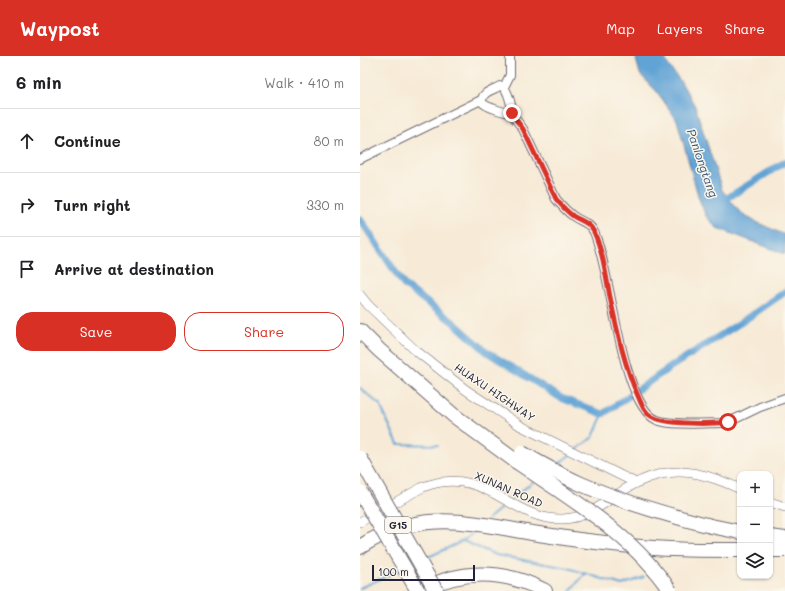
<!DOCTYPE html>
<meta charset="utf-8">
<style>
:root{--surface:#fff;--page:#f2f2f2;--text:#202124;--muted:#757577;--line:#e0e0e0;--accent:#d93025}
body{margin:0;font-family:Mali,sans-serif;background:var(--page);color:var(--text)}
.controls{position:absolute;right:12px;bottom:12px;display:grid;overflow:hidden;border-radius:8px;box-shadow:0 1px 3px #0004}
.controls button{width:36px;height:36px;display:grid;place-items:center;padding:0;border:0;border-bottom:1px solid var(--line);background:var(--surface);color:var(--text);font:20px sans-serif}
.scale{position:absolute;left:12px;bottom:10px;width:103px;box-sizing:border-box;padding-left:4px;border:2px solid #22223b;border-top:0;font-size:11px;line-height:14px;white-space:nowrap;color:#22223b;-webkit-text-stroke:3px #fbf7ec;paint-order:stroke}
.stop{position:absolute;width:12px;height:12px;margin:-9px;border:3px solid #d93025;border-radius:50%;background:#fff}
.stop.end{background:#d93025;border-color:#fff;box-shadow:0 1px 4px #0008}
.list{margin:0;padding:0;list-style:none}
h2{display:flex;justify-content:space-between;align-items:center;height:52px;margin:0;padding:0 16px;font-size:17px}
h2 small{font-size:13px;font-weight:400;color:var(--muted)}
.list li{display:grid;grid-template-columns:26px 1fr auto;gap:12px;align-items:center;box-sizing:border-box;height:64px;padding:0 16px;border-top:1px solid var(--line)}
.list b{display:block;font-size:15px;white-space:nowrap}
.list em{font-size:13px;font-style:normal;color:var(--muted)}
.actions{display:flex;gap:8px;padding:12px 16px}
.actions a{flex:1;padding:9px 0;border:1px solid var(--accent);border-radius:16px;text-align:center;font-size:14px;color:var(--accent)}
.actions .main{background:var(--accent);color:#fff}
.icon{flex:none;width:22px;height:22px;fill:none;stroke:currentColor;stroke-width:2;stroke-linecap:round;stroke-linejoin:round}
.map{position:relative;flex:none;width:425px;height:535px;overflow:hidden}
header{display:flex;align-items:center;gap:24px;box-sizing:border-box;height:56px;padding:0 20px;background:var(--accent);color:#fff}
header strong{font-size:19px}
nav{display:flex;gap:22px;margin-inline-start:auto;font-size:14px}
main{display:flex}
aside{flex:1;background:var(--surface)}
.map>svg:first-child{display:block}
.water{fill:#61a3d5;stroke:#426288}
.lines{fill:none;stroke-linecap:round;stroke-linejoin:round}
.stream{stroke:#61a3d5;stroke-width:2}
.canal{stroke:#61a3d5;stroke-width:7}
.minor-casing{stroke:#6d6871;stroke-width:10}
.tertiary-casing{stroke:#6d6871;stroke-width:10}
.motorway-casing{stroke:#6d6871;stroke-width:16}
.minor{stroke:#fff;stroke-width:8}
.tertiary{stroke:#fff;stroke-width:9}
.motorway{stroke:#fff;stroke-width:14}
.motorway-bridge-casing{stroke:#6d6871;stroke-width:16;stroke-linecap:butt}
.motorway-bridge{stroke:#fff;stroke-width:14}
.route{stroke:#d93025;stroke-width:5}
.labels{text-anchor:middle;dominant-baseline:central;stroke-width:3;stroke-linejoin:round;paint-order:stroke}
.shield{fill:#fbf7ec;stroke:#636270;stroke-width:1}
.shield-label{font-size:10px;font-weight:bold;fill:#22223b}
.street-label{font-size:11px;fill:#22223b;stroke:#fbf7ec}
.water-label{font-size:12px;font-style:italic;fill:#3b5679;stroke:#fbf7ec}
</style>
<header>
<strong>Waypost</strong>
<nav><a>Map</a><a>Layers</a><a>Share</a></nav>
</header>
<main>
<aside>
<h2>6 min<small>Walk · 410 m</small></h2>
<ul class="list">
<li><svg class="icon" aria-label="ahead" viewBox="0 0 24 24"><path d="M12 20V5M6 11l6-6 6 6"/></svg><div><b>Continue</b></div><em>80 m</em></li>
<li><svg class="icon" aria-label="right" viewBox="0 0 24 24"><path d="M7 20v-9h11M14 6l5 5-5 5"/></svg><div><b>Turn right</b></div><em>330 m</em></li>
<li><svg class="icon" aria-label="arrive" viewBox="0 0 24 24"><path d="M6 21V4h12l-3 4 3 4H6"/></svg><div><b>Arrive at destination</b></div></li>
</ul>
<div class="actions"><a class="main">Save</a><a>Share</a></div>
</aside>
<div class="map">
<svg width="425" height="535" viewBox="0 0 425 535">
<rect width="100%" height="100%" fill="#fbf7ec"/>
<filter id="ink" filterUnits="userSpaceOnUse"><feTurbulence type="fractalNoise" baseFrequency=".025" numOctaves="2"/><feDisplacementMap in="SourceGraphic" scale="8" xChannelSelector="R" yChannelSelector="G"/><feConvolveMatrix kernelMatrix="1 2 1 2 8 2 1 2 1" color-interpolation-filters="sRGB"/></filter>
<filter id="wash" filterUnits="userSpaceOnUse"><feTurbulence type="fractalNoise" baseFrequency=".012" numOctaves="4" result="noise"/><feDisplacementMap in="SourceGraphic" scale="16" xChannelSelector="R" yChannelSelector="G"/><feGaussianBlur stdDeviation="0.9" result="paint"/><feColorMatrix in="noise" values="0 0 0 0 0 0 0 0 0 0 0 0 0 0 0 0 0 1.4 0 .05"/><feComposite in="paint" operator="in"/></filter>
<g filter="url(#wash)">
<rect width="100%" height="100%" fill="#f7ead6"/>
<polygon class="water" points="277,0 306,0 306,6 321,26 335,50 362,134 379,155 394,165 425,179 425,198 357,172 346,160 339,143 317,64 297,36 280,18 276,3"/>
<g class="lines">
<g class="stream">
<polyline points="0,332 20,349 38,388 78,389"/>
<polyline points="216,394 233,381 243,358"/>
<polyline points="196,410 211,398"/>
<polyline points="151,443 174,425"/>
<polyline points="128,463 146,448"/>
<polyline points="103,485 136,499 208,512 262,529 284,521"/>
<polyline points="64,503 103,485 116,474"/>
<polyline points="0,532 40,514"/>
<polyline points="210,535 225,518"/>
</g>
<g class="canal">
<polyline points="361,146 425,106"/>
<polyline points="0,163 44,229 93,266 127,296 201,342 243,358 312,310 380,267 425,236"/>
</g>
</g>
</g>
<g filter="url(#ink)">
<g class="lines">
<g class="minor-casing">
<g id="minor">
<path d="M140,30H143C148,35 152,50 152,57C146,57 125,51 122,46C121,36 133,34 140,30Z"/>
<polyline points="144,31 150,19 150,0"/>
<path d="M151,57L163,73L196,143C201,149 206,155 213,160C221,166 229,166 234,176C251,213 261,350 297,364C313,370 346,367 363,367L373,364L400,351L425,342"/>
<polyline points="0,103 121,44"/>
</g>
</g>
<g class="tertiary-casing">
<g id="tertiary">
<polyline points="0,239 8,249 55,294 106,334 161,370 276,427"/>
<polyline points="410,446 425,451"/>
<path d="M0,466L63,431C126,407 149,465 203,463C225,462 241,450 258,438C301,408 334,411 380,433"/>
</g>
</g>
<g class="motorway-casing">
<g id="motorway">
<polyline points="0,275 19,294 93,359 157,406"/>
<polyline points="351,470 380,476"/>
<polyline points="410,481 425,483"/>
<path d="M0,491C59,452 108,466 172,477C202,482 232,486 262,489C301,494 341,494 380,494"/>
<polyline points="410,494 425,494"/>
<path d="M60,535C100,513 144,513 185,535"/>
</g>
</g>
<use href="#minor" class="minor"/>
<use href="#tertiary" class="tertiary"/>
<use href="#motorway" class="motorway"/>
<g class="motorway-bridge-casing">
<g id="motorway-bridge">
<path d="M162,397C181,408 201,419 221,428C263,446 307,459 351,470"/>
<polyline points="0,402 76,535"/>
<path d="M157,406C211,443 273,479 310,535"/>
<polyline points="0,436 58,535"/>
</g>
</g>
<use href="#motorway-bridge" class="motorway-bridge"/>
</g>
</g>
<g class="lines" filter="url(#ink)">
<path class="route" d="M152,57H151L163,73L196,143C201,149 206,155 213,160C221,165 229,166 234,176C243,196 246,220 250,241C257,274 264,309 278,340C281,347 284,356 291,360C304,369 352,368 368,366"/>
</g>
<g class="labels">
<rect class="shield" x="25" y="461" width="26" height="16" rx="3"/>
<g class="shield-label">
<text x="38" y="469">G15</text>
</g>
<g class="street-label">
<text transform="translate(135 336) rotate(34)">HUAXU HIGHWAY</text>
<text transform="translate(149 433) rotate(24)">XUNAN ROAD</text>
</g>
<g class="water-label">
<text transform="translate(343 107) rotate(71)">Panlongtang</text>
</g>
</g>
</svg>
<div class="controls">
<button>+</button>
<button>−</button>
<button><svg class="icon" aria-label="layers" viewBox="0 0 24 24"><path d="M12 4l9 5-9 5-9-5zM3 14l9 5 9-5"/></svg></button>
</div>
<div class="scale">100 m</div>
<div class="stop" style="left:368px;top:366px"></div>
<div class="stop end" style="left:152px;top:57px"></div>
</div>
</main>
